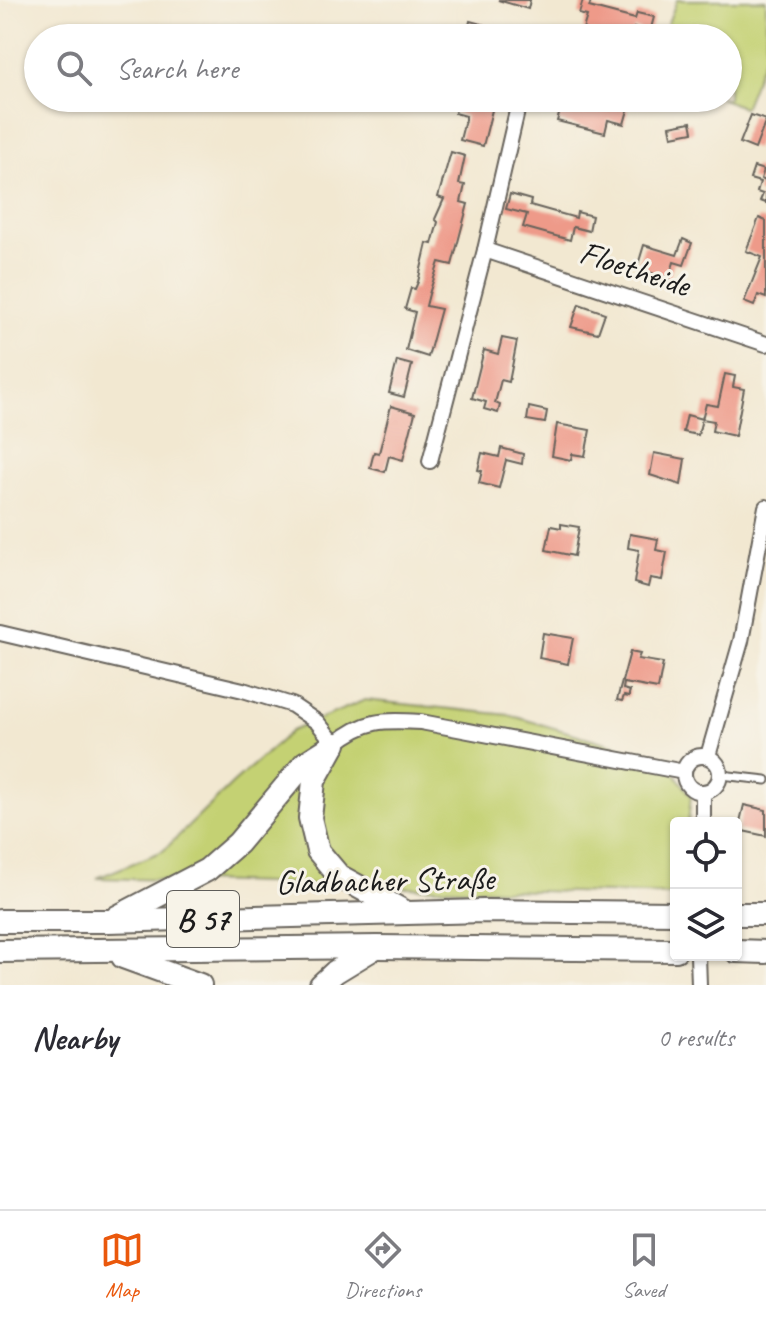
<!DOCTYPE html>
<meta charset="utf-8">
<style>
:root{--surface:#fff;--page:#f2f2f3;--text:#2b2b33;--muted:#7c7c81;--line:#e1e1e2;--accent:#ea580c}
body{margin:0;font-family:Caveat,sans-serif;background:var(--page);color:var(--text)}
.controls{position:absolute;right:24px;bottom:24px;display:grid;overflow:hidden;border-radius:8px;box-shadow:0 2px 6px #0004}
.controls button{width:72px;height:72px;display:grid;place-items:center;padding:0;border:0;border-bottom:2px solid var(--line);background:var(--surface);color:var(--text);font:40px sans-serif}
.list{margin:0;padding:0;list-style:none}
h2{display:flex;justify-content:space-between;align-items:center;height:104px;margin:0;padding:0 32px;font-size:34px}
h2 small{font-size:26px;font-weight:400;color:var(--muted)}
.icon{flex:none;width:44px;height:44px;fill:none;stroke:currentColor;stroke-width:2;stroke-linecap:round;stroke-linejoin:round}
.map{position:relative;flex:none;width:766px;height:985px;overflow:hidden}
.search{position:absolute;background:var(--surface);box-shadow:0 2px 6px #0004;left:24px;right:24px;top:24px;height:88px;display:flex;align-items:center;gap:20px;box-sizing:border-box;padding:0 28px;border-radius:44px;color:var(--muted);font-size:30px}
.sheet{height:224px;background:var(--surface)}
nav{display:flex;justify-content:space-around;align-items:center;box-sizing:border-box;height:112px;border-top:2px solid var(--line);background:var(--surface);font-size:22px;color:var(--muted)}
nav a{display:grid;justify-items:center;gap:4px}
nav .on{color:var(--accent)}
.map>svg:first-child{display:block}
.green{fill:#c4d173;stroke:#707648;stroke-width:2}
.building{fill:#ee9a89}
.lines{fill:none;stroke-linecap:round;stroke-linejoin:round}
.service-casing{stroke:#67635b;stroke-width:11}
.minor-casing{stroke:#67635b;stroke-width:18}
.primary-casing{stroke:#67635b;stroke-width:26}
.service{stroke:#fff;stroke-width:7}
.minor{stroke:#fff;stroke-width:14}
.primary{stroke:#fff;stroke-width:22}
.labels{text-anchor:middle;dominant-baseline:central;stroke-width:6;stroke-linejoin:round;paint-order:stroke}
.shield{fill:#f7f3e8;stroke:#5e5c59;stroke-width:2}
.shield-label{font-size:32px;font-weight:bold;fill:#1c1c1c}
.street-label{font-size:34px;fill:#1c1c1c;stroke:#f7f3e8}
</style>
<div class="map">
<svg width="766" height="985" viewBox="0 0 766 985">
<rect width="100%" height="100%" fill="#f7f3e8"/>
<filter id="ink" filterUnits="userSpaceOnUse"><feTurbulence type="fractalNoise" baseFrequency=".0125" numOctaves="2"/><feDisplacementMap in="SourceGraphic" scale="16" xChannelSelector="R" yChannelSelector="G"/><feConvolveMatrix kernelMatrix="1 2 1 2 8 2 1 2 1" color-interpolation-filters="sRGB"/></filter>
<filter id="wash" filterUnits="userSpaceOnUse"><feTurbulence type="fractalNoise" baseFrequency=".006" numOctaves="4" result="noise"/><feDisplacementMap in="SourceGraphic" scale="32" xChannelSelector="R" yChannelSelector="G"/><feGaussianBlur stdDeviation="1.8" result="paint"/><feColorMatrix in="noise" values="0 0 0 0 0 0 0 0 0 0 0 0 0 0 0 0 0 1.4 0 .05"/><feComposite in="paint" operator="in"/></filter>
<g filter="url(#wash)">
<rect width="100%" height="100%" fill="#f2e8d1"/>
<g class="green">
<polygon points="677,0 766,0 766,53 744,108 720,98 728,98 728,38 662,38"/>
<polygon points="365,700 509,715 665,760 691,796 688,823 676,823 676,895 97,878 163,851 232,784 291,731"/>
</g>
<g id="blocks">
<g class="building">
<polygon points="498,0 530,0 528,9"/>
<polygon points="583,0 591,2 589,7 635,19 637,13 654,17 650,32 634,28 632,38 616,38 583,29 587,16 579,14"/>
<polygon points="470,21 485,25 482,38 466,38"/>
<polygon points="459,98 495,98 483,146 460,140 466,116 455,113"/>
<polygon points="546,98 564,98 610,110 612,105 628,110 624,124 608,120 605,133 557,121 561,108 545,103"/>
<polygon points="751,115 766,120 755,149 740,143"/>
<polygon points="691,122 693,132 672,136 670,126"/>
<polygon points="451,152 465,156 459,184 465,185 461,202 468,204 452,265 439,262 429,294 426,306 441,309 428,357 406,350 415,312 405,309 411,288 415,289 418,282 427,243 432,244 438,222 435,219 444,199 438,197"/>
<polygon points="754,167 764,170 761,179 766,181 766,203 760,201 763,194 757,192 760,182 750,179"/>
<polygon points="510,194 531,200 530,205 576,218 577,212 592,216 589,231 573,227 570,240 523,227 527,214 506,209"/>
<polygon points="759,218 766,221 766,298 758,295 754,306 744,302 762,257 746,251"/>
<polygon points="683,239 692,243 684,265 674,262 669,279 637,268 644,245 677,255"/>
<polygon points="579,304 605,313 598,333 571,327"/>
<polygon points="502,338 517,341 509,382 501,380 495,403 500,405 498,413 484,409 486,402 472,398 484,350 498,354"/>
<polygon points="397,361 412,365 404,397 389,393"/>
<polygon points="725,374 735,376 733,387 744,389 735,436 712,431 714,421 702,419 706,404 718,406"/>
<polygon points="391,406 415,413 403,460 389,456 385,472 370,468 374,452 379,453"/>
<polygon points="529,407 547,411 545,423 527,420"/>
<polygon points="687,415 702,419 698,435 683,432"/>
<polygon points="557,424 590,430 585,456 572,454 571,460 552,456"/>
<polygon points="501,448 523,454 522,464 506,460 499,488 479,483 482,471 478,470 482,453 499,457"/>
<polygon points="654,453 685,459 681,485 650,475"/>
<polygon points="561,524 579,527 574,556 546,550 551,526 561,528"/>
<polygon points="630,534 658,539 656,550 667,552 662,580 650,578 648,587 634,583 639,550 628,548"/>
<polygon points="543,633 573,638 568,664 539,658"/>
<polygon points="630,652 640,654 638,659 663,663 658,689 624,683 623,689 630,691 629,694 629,697 624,696 622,701 617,700"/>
<polygon points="744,805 766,810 766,836 738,830"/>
</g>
</g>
</g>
<g filter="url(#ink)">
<use href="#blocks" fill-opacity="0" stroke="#67635b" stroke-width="2"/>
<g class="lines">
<g class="service-casing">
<polyline id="service" points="721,775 766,780"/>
</g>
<g class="minor-casing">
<g id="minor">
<polyline points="485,250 766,344"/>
<polyline points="430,461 485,250 520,98"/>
<path d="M0,633L243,690L292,705L317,722L335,744C365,719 383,720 421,722L684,772"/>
<circle cx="702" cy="774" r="18"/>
<polyline points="708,756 741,641 766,507"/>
<polyline points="703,823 703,793"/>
<polyline points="698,955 699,985"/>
</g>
</g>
<g class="primary-casing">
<g id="primary">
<polyline points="333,747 314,781 310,818 318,851 339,876 405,912"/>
<polyline points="736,914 766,914"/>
<polyline points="117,917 207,870 238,843 305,763 335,744"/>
<polyline points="0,921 108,921 484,911 676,913"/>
<polyline points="0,951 378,947 676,950"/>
<polyline points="736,951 766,952"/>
<polyline points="123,957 200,985"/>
<polyline points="321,985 335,972 376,947"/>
</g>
</g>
<use href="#service" class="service"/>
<use href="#minor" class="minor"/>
<use href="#primary" class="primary"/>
</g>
</g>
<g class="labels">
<rect class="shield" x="167" y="891" width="72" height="56" rx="6"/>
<g class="shield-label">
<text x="203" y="919">B 57</text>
</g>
<g class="street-label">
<text transform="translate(635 268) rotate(18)">Floetheide</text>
<text transform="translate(385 880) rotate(-1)">Gladbacher Straße</text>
</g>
</g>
</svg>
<div class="controls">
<button><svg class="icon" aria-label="locate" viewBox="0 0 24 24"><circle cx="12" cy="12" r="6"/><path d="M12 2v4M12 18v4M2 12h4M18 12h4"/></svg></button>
<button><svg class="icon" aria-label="layers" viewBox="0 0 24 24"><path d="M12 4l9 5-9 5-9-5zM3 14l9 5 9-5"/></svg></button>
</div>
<div class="search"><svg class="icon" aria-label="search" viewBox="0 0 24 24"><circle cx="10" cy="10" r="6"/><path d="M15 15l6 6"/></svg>Search here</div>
</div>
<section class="sheet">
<h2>Nearby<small>0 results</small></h2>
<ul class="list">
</ul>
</section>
<nav>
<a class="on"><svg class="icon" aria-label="map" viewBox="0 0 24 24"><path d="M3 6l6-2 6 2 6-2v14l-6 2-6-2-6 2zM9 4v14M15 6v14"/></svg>Map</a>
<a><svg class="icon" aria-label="directions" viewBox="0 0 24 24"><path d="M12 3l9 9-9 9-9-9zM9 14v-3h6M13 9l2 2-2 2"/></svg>Directions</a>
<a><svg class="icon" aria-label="saved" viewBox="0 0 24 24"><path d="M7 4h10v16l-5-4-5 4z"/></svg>Saved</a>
</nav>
